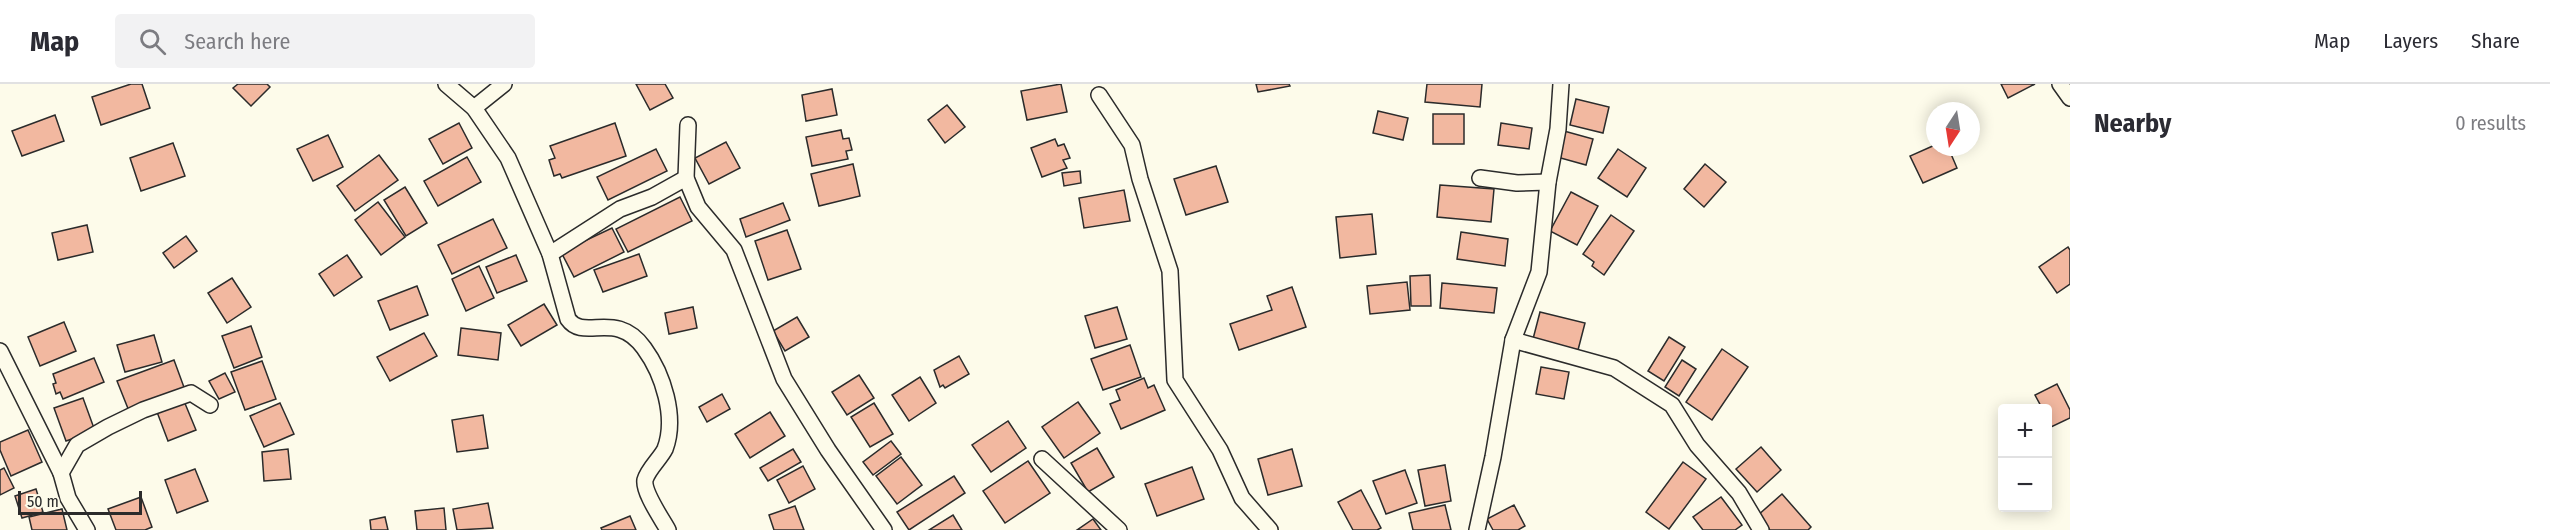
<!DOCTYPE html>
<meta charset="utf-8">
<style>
:root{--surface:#fff;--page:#f2f2f3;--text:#2b2b33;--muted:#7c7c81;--line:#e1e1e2}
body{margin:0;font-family:"Fira Sans Condensed",sans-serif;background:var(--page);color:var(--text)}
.controls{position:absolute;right:18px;bottom:18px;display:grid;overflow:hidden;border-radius:6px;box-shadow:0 3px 15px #0003}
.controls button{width:54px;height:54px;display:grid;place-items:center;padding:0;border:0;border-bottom:2px solid var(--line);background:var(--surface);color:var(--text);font:30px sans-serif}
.compass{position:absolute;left:1926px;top:18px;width:54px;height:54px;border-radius:50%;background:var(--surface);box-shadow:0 3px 15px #0003;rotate:192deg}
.scale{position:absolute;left:18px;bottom:15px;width:124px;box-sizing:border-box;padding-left:6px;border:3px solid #2b2b2b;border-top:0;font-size:16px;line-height:21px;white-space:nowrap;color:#2b2b2b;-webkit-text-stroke:4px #fdfbea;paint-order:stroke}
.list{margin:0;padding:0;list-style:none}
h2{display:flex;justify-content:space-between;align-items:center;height:78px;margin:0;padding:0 24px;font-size:26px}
h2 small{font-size:20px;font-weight:400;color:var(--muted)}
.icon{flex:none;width:33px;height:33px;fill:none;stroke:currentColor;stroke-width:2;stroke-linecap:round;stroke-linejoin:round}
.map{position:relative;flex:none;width:2070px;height:446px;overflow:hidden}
header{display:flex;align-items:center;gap:36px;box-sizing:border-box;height:84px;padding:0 30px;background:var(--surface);border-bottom:2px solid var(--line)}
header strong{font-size:28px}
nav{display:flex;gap:33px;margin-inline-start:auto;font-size:21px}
.search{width:420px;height:54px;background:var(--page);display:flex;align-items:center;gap:15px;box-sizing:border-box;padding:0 21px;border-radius:6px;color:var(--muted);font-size:22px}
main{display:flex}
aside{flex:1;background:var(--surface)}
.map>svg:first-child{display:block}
.building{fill:#f2b8a0;stroke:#2b2b2b;stroke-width:1.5}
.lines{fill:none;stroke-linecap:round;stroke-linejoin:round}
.street-casing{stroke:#2b2b2b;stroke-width:18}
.street{stroke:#fdfbea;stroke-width:15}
</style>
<header>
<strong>Map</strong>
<div class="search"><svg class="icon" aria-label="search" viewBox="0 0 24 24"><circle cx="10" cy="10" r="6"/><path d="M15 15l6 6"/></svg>Search here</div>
<nav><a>Map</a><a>Layers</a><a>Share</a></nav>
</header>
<main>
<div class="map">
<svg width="2070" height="446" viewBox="0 0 2070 446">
<rect width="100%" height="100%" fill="#fdfbea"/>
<g class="building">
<polygon points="131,0 142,0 150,24 101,41 92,13"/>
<polygon points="238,0 267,0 270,3 251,22 233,4"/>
<polygon points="636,0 665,0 673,14 650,26"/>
<polygon points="1061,0 1067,28 1027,36 1021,7"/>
<polygon points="1256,0 1289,0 1290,2 1258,8"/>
<polygon points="1427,0 1482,0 1480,23 1425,18"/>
<polygon points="2001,0 2035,0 2008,14"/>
<polygon points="832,5 837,31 806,37 802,11"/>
<polygon points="1576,15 1609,23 1603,49 1570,41"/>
<polygon points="947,21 965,43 945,59 928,36"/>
<polygon points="1378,27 1408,34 1403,56 1373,49"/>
<rect x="1433" y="30" width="31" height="30"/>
<polygon points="55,31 64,57 22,72 12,47"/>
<polygon points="459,39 472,64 443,80 429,55"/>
<polygon points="615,39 626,72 562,94 560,90 554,92 549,76 555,74 550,62"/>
<polygon points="1501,39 1532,44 1529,65 1498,61"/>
<polygon points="841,46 843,55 849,54 852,66 846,67 848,75 812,82 806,53"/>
<polygon points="1564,47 1593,55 1586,81 1557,73"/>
<polygon points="328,51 343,83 313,97 297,65"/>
<polygon points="1055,55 1058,62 1064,60 1070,74 1063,76 1067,84 1042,93 1031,64"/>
<polygon points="726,58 740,84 709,100 695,74"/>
<polygon points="173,59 185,92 141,107 130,74"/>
<polygon points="1935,61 1935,63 1948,63 1957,84 1923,99 1910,72"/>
<polygon points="656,65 667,87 608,116 597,93"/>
<polygon points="1618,65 1646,84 1627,113 1598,94"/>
<polygon points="379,71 398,96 355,127 337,102"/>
<polygon points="467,73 481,98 438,122 424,97"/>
<polygon points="853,80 860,112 819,122 811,90"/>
<polygon points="1705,80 1726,98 1704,123 1684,105"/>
<polygon points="1216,82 1228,118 1186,131 1174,95"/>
<polygon points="1080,87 1081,99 1064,102 1062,89"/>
<polygon points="1440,101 1494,105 1491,138 1437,133"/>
<polygon points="405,103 427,139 406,152 384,116"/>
<polygon points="1124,106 1130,137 1084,144 1079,114"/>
<polygon points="1571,108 1598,122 1577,161 1550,147"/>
<polygon points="680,113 692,137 628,168 616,145"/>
<polygon points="378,118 405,153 381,171 355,136"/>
<polygon points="783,119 790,136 746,153 740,135"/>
<polygon points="1372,130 1376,170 1340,174 1336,133"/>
<polygon points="1611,131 1634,147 1604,191 1592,182 1594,178 1583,170"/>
<polygon points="493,135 507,164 452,190 438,161"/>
<polygon points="87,141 93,168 58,176 52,149"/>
<polygon points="612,144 624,168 574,193 561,168"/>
<polygon points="787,146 801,185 768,196 755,157"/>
<polygon points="1461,148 1508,155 1505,182 1457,175"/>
<polygon points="186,152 197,167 174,184 163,169"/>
<polygon points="2068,163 2070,166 2070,200 2057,209 2039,183"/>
<polygon points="639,170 647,192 603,208 594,186"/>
<polygon points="347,171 362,193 334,212 319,190"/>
<polygon points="516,171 527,197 497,209 486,183"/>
<polygon points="479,182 494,214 466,227 452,195"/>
<polygon points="1430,191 1431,222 1411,222 1410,192"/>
<polygon points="232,194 251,223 227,239 208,209"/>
<polygon points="1407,198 1410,226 1370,230 1367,202"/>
<polygon points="1442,199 1497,204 1494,229 1440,224"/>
<polygon points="417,202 428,231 390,246 378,217"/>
<polygon points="1292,203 1306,243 1239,266 1230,240 1272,226 1267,212"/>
<polygon points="544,220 557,241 521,262 508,241"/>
<polygon points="693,223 697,244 669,250 665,229"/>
<polygon points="1117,223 1127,255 1095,264 1085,232"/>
<polygon points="1540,228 1585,239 1578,266 1533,255"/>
<polygon points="797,233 809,253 785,267 773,247"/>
<polygon points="64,238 76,267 40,282 28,253"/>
<polygon points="251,242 262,273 234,284 222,252"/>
<polygon points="461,244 501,249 498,276 458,271"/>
<polygon points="424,249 437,272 390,297 377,273"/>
<polygon points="154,251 162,278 125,288 117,261"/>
<polygon points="1669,253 1685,263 1664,297 1648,287"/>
<polygon points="1130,261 1141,293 1103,306 1091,275"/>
<polygon points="1722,265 1748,283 1712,336 1686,318"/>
<polygon points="959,272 969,290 945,304 943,301 940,303 934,286"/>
<polygon points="94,274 104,298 63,315 60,308 56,310 53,300 56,299 53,290"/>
<polygon points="174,276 185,306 129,327 117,297"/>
<polygon points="1682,276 1696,285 1679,312 1665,303"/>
<polygon points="262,277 276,315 245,326 231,288"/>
<polygon points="1541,283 1569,288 1564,315 1536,310"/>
<polygon points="225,289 235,308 219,315 209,297"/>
<polygon points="859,291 874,314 847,331 832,308"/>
<polygon points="920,293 936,319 909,337 892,311"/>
<polygon points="1144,294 1148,304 1154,301 1165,326 1121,345 1110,320 1120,316 1116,306"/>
<polygon points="2057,300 2070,326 2070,334 2051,343 2048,336 2048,324 2042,324 2035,311"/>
<polygon points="722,310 730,325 707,338 699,323"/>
<polygon points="83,314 95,347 66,357 54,324"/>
<polygon points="184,317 196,346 168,357 157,328"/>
<polygon points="1078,318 1100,349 1064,374 1042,343"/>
<polygon points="280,319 294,350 264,363 250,332"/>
<polygon points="874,319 893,350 870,363 851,333"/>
<polygon points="770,328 785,352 750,374 735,350"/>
<polygon points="483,331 488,364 457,368 452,336"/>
<polygon points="1008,337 1026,364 991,388 972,361"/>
<polygon points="28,346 42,378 11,392 0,366 0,358"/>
<polygon points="891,357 901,370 873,391 863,378"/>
<polygon points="1761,363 1781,386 1757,408 1736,385"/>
<polygon points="1097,364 1114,393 1088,408 1071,379"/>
<polygon points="288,365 291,395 264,397 262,368"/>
<polygon points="793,365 801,378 768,397 760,384"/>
<polygon points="1292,365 1302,402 1268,411 1258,375"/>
<polygon points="901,373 922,401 897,420 876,392"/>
<polygon points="1028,377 1050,409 1005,439 983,407"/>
<polygon points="1683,378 1706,395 1669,445 1646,428"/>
<polygon points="1445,381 1451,417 1425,422 1418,386"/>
<polygon points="803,382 815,405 789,419 777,396"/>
<polygon points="1192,383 1204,415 1157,432 1145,400"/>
<polygon points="4,384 14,404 0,411 0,386"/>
<polygon points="195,385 208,417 177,429 165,396"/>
<polygon points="1405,386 1417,419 1386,430 1373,397"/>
<polygon points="954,392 965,409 909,446 897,428"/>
<polygon points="36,405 43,428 22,434 15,412"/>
<polygon points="1361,406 1381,444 1377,446 1353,446 1338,418"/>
<polygon points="1782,410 1811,443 1808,446 1770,446 1757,432"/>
<polygon points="141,413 152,443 145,446 116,446 108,425"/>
<polygon points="1721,413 1742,441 1735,446 1703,446 1693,433"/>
<polygon points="488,419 493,444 457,446 453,425"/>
<polygon points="1445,421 1451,446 1413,446 1409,429"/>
<polygon points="1514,421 1525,442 1518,446 1493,446 1487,435"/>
<polygon points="795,422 804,446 774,446 769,431"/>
<polygon points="444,424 446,446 417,446 415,427"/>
<polygon points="62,425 67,446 32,446 29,433"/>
<polygon points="953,431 962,446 929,446"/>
<polygon points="630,432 636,446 602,446 601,444"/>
<polygon points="385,433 388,446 371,446 370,436"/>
<polygon points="1093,435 1101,446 1077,446"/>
</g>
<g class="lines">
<g class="street-casing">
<g id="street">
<path d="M446,0L474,24L508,74L550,170L568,235C584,258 616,225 644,264C663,290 677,333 665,365C660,375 648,385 645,396C643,408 662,435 668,446"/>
<polyline points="2060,0 2070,14"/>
<polyline points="1099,11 1132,61 1140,95 1170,187 1175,296 1220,366 1242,414 1270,446"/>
<polyline points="474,24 504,0"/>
<polyline points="688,41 686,94 698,123 734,166 784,295 828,366 884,446"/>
<polyline points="1480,94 1517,99 1548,98"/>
<polyline points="550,170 620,125 652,113 686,94"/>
<polyline points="1513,256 1614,284 1672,321 1697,361 1739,409 1761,446"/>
<polyline points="0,267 61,389"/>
<polyline points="1042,375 1119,446"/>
<polyline points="87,446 68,414 61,389 77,361 108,343 143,326 191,309 210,321"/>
<polyline points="1477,446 1493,373 1513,256 1539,188 1548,98 1558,45 1561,0"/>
</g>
</g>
<use href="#street" class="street"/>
</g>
</svg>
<div class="controls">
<button>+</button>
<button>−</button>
</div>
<svg class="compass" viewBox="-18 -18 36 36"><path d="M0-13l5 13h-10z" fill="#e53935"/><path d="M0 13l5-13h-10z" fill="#7c7c81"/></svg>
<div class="scale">50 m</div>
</div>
<aside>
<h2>Nearby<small>0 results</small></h2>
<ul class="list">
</ul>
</aside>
</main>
